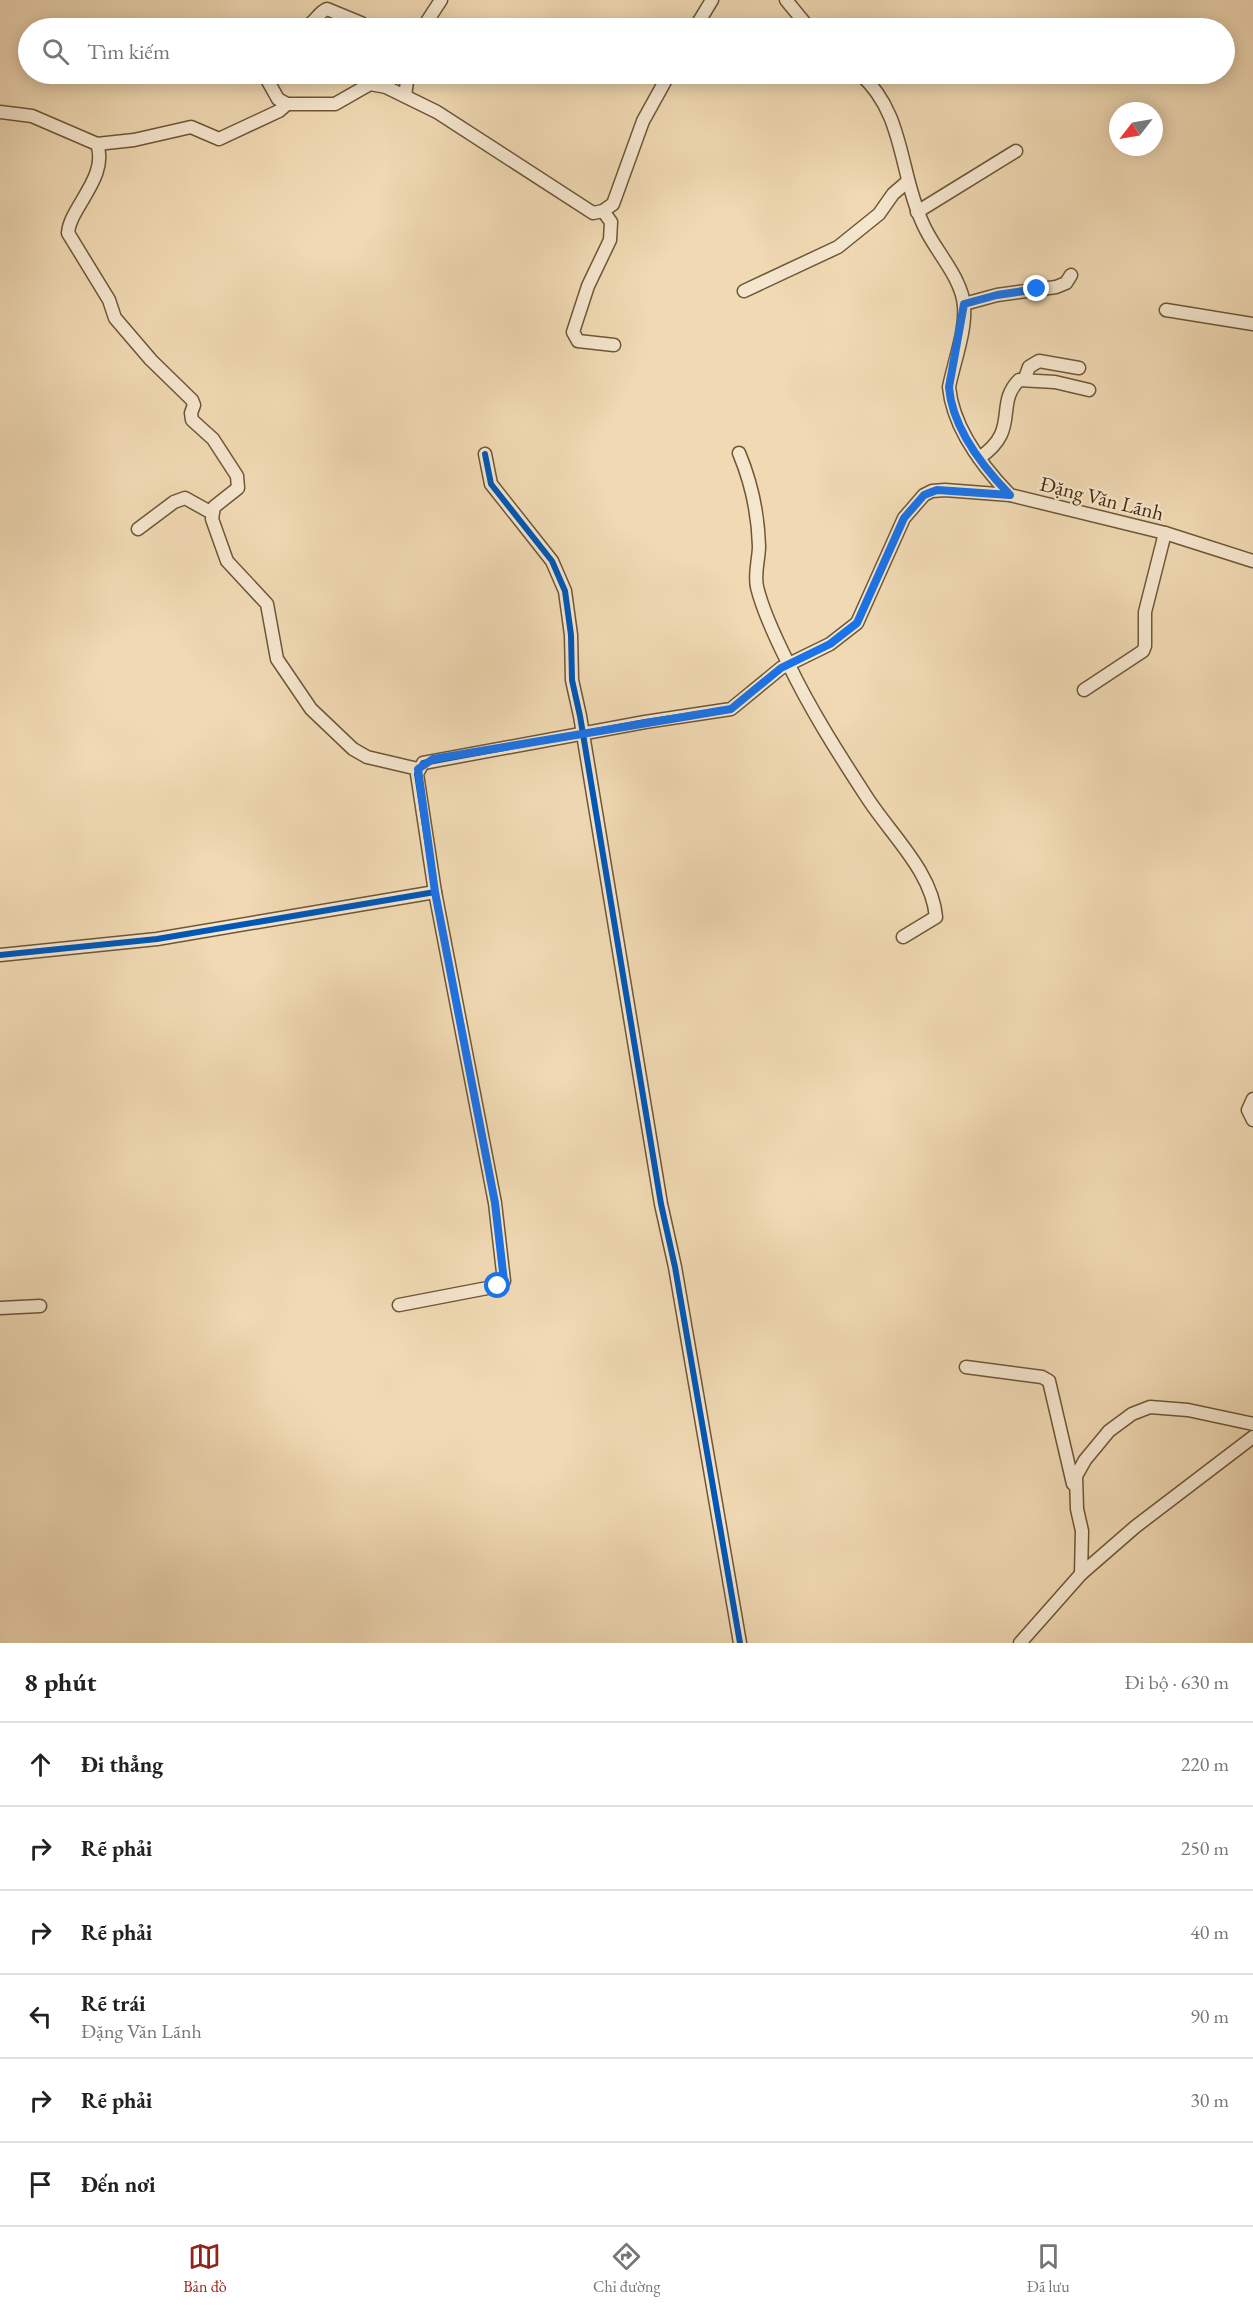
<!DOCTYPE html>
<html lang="vi">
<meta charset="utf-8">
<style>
:root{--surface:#fff;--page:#f2f2f2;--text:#222;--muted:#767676;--line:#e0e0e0;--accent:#8f2418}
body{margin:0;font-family:"EB Garamond",serif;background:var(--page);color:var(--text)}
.compass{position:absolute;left:1109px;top:102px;width:54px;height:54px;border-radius:50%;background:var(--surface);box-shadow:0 3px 15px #0003;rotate:239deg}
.stop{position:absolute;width:18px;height:18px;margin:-14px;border:4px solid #1a73e8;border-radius:50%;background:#fff}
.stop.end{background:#1a73e8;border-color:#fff;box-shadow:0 2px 6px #0008}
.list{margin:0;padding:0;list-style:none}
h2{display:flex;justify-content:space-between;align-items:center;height:78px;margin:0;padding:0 24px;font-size:26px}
h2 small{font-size:20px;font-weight:400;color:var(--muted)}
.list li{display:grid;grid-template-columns:39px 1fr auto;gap:18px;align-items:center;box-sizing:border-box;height:84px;padding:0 24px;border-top:2px solid var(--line)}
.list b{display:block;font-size:22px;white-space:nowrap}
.list p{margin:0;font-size:20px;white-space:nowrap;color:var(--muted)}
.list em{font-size:20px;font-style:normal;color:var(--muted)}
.icon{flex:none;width:33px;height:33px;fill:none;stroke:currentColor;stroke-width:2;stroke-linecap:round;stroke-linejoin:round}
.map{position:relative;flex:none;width:1253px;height:1643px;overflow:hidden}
.search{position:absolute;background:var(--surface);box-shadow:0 3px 15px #0003;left:18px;right:18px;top:18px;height:66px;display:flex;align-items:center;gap:15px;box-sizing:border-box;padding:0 21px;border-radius:33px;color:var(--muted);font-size:22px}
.sheet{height:582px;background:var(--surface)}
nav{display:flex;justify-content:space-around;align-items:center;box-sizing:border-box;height:84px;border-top:2px solid var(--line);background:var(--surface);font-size:16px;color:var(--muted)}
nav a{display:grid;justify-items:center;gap:3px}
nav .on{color:var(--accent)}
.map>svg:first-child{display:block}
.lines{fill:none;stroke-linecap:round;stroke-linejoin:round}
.street-casing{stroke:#6e5636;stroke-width:15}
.street{stroke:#f5e6ce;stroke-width:12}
.cycleway-casing{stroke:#f5e6ce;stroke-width:10}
.cycleway{stroke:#0057b8;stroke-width:6}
.route{stroke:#1a73e8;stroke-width:8}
.labels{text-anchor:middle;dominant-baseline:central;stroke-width:4.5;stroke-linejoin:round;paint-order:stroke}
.street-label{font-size:21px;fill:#422b0d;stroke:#f5e6ce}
</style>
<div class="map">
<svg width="1253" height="1643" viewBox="0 0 1253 1643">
<rect width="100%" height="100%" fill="#f0d9b3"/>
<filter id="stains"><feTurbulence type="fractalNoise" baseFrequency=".00333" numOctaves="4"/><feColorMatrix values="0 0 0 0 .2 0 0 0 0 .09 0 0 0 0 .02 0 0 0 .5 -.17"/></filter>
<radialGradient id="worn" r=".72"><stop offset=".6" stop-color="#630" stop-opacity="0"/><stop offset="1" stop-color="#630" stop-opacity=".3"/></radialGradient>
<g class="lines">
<g class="street-casing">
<g id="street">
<polyline points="786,0 809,28"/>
<path d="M267,28C280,24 293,31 306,26C316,23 317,13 327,9L361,23"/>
<polyline points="426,28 426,23 441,0"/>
<polyline points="695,28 712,0"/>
<polyline points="264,74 278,99 287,104 335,104 370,84 386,87 437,112 593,213 603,211 613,204 643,121 669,74"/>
<path d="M860,74C905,113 899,173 923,224C934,250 962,277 964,306C966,331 954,362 949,387C953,428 982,466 1010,495L1165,533L1253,561"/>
<polyline points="405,96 408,74"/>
<path d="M0,112L32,116L97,144C109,177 70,207 68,233L109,300L115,318L151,360L192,400L194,405L191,413L192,420L213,439L237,476L238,488L214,507L212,519L227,561L267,604L277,659L311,709L353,749L367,757L418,769"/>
<polyline points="97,144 134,140 191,127 219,139 279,111 287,104"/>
<polyline points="603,211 611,222 610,240 588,286 573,332 578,341 614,345"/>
<polyline points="917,212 1016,151"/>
<polyline points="744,291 838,247 879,214 893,194 908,181"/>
<polyline points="964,304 997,295 1056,287 1066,283 1071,275"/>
<polyline points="1166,310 1253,324"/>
<polyline points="1025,378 1029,367 1039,361 1079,368"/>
<path d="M739,453C752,484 758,512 759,546C759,559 754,573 757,587C763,612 776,639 788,663C810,709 838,753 866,796C890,834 932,871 936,917L903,937"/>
<polyline points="485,454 491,484 552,561 565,591 571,635 572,680 580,716 661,1204 675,1267 740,1643"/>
<path d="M979,458C1021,430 994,405 1019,380L1055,382L1089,390"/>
<polyline points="138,529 174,502 185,498 212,513"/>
<polyline points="1084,690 1143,651 1145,646 1145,612 1165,533"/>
<polyline points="0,955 157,939 435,892 417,774 423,763 645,722 731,709 781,668 830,644 857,623 904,518 924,495 932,491 945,490 1010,495"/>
<polyline points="1253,1099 1248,1110 1253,1120"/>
<polyline points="399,1305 498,1286 504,1281 495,1203 435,892"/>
<polyline points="0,1308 40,1306"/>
<polyline points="966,1367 1042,1377 1049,1381 1073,1484"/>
<polyline points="1081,1574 1082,1531 1077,1509 1076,1476 1085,1460 1109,1431 1132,1414 1150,1407 1188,1410 1253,1424"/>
<polyline points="1020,1643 1081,1574 1135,1527 1253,1437"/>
</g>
</g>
<use href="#street" class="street"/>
<g class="cycleway-casing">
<g id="cycleway">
<polyline points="485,454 491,484 552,561 565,591 571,635 572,680 580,716 661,1204 675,1267 740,1643"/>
<polyline points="0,955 157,939 435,892 417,774 423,763 645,722 731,709 781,668 830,644 857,623 904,518 924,495 932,491 945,490 1010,495"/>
</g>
</g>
<use href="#cycleway" class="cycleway"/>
</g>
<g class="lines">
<path class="route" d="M498,1286L504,1281L495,1203L435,892L418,769L433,759L731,709L781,668L830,644L857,623L904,518L924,495L937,490L1010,495C982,466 952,428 949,387L964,304L997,295L1037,289"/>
</g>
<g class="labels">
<g class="street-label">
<text transform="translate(1102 498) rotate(14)">Đặng Văn Lãnh</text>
</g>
</g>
<rect width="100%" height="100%" filter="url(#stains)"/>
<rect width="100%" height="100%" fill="url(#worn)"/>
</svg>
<svg class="compass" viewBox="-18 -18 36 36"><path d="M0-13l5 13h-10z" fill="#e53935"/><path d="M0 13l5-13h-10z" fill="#767676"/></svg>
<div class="stop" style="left:498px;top:1286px"></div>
<div class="stop end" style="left:1037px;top:289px"></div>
<div class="search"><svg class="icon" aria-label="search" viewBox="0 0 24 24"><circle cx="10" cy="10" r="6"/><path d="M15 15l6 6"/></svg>Tìm kiếm</div>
</div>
<section class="sheet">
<h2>8 phút<small>Đi bộ · 630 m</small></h2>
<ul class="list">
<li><svg class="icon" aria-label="ahead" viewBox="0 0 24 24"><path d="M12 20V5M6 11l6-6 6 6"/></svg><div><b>Đi thẳng</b></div><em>220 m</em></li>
<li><svg class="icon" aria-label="right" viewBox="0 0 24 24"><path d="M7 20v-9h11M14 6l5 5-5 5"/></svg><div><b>Rẽ phải</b></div><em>250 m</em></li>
<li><svg class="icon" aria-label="right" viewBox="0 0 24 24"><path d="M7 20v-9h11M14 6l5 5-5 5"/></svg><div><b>Rẽ phải</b></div><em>40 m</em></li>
<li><svg class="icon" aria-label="left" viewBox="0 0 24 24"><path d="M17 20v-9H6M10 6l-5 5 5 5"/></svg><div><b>Rẽ trái</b><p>Đặng Văn Lãnh</p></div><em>90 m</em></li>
<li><svg class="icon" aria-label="right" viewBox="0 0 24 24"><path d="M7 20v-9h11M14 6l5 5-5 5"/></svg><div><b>Rẽ phải</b></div><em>30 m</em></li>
<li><svg class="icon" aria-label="arrive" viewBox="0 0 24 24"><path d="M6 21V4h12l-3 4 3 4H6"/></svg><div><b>Đến nơi</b></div></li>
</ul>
</section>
<nav>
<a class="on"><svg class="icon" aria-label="map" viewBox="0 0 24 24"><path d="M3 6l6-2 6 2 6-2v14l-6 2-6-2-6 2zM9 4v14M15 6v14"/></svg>Bản đồ</a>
<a><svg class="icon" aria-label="directions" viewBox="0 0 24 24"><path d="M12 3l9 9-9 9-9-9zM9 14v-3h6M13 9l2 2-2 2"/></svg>Chỉ đường</a>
<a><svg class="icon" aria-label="saved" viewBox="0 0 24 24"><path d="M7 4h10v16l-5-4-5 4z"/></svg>Đã lưu</a>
</nav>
